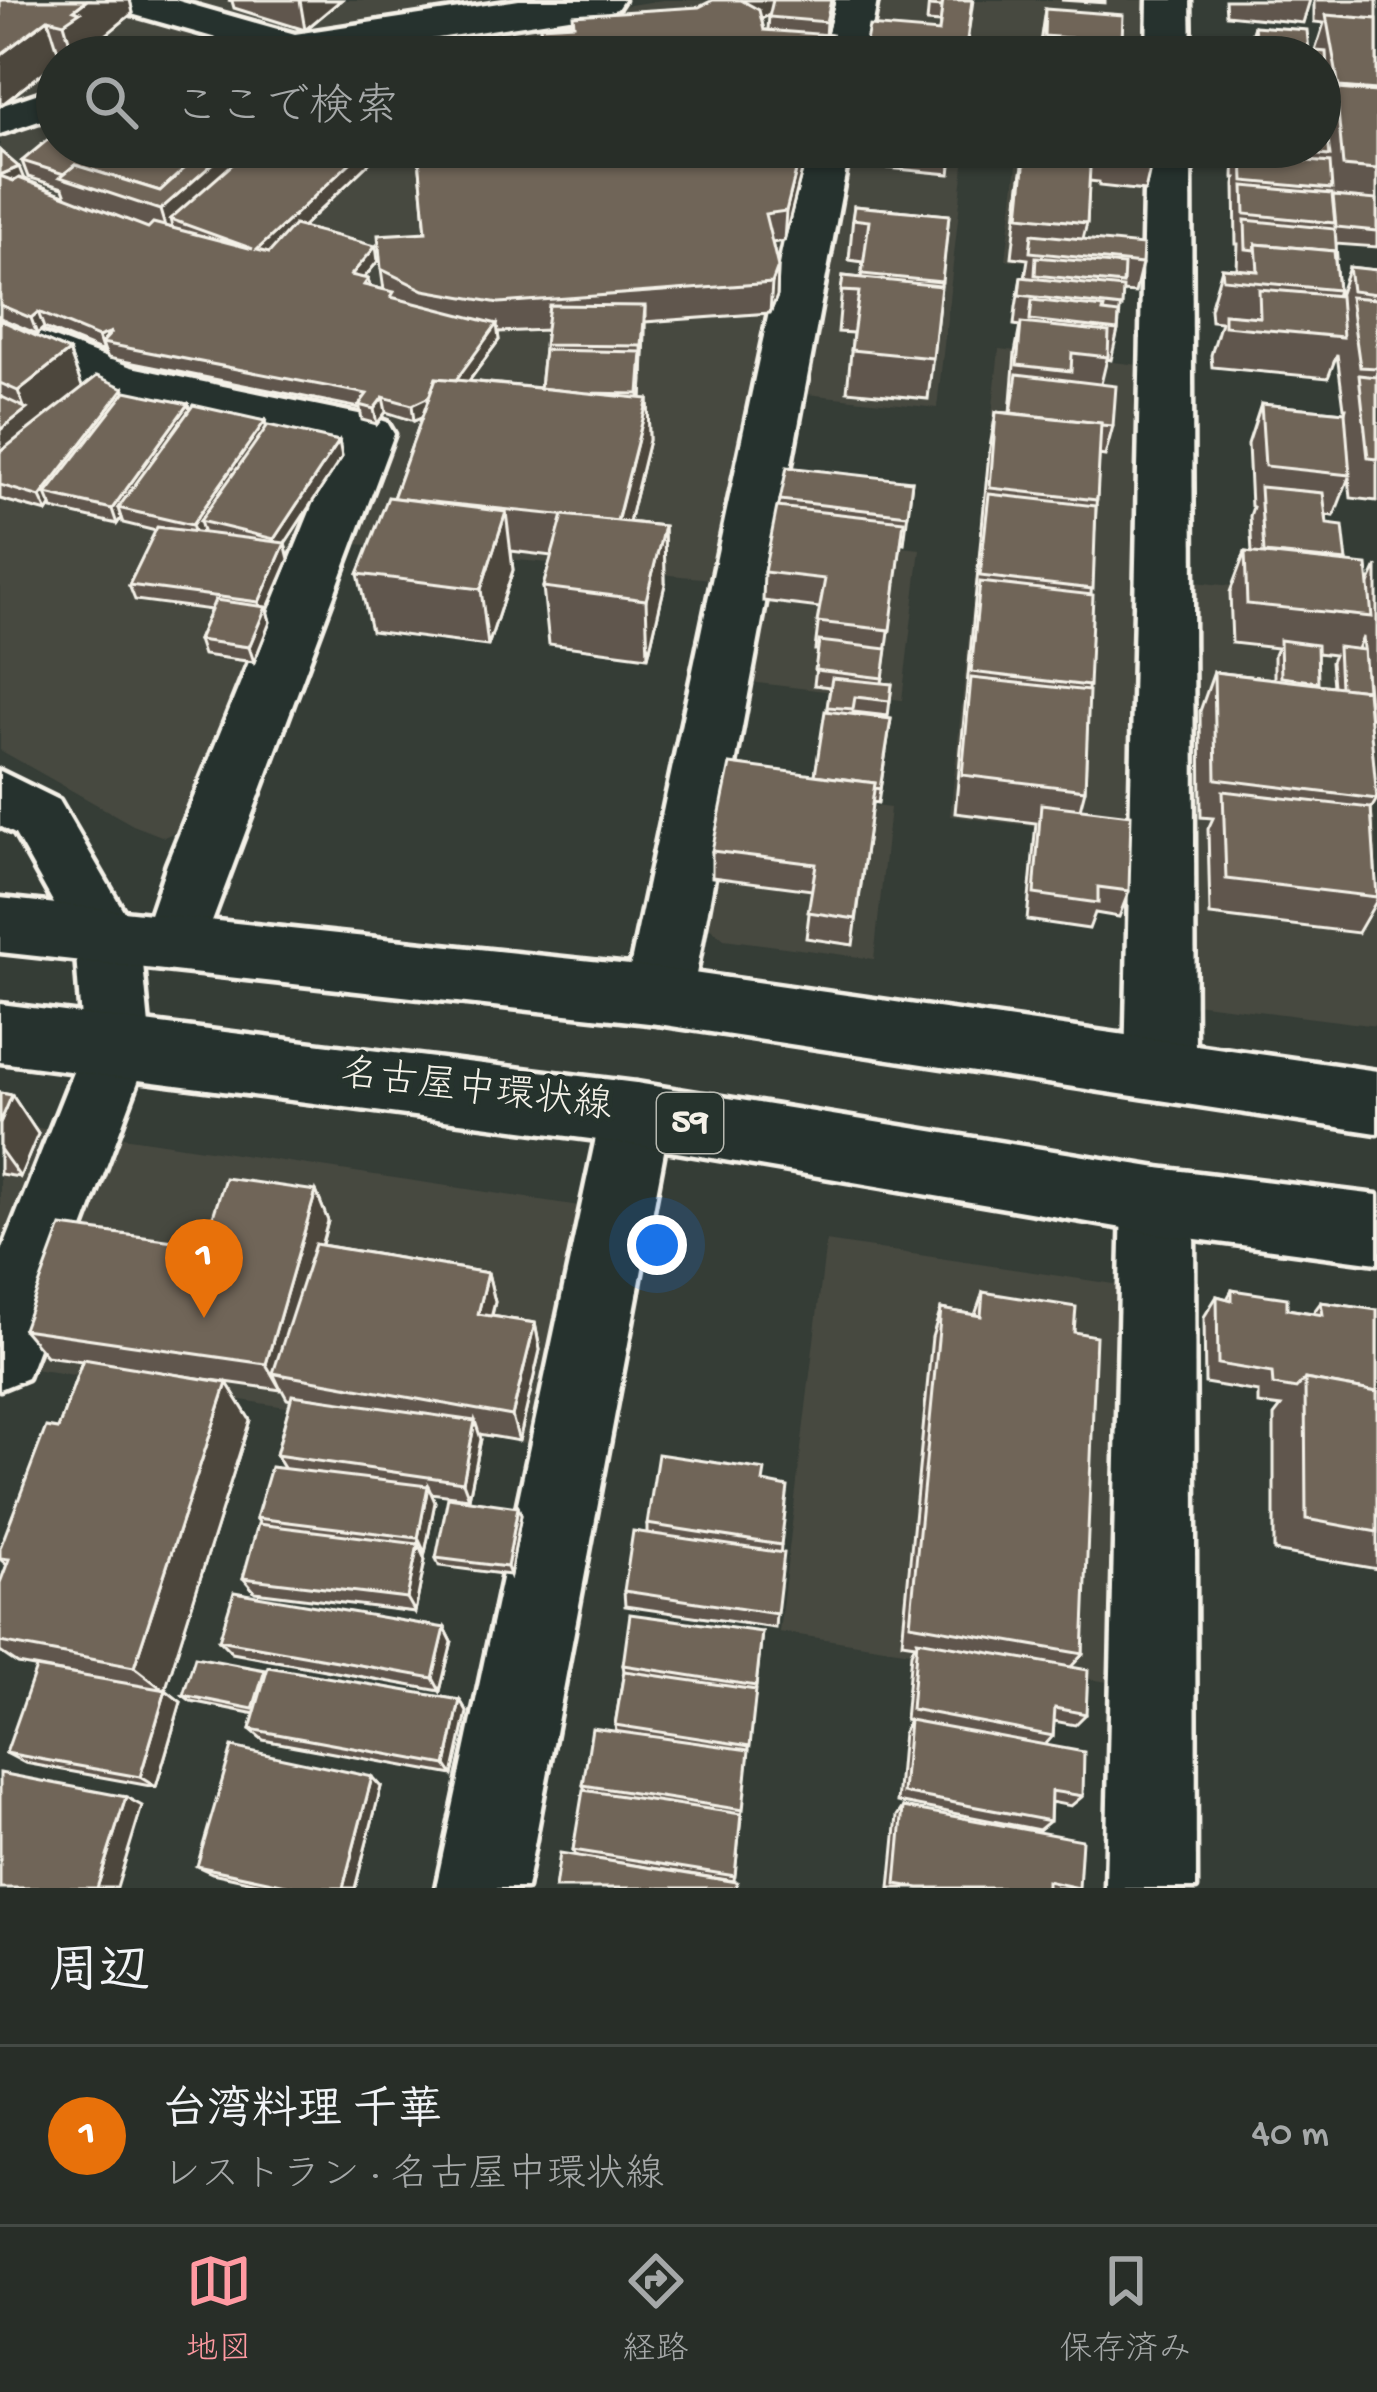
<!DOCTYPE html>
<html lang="ja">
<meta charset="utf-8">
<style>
:root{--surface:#282e28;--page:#343a34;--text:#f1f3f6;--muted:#a5a8a8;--line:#444a45;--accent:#ff9aa2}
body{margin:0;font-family:"Gochi Hand","Klee One",sans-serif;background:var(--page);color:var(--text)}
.you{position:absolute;left:657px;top:1245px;width:42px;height:42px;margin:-30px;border:9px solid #fff;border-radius:50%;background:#1a73e8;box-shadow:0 0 0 18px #1a73e833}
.badge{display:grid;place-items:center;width:78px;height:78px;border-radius:50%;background:var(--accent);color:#fff;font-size:39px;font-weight:700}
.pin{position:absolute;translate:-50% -99px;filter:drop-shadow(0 3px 6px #0008)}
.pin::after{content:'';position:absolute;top:63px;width:42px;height:36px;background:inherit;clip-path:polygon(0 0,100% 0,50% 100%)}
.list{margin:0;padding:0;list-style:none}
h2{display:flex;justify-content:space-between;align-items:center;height:156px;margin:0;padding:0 48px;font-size:51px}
h2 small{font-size:39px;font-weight:400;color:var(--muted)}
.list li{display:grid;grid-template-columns:78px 1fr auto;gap:36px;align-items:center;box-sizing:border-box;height:180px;padding:0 48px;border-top:3px solid var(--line)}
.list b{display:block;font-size:45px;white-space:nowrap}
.list p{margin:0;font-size:39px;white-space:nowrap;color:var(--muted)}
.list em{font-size:39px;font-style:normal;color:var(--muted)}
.icon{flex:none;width:66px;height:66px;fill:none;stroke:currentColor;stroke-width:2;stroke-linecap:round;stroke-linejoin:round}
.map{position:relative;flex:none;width:1377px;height:1888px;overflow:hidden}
.search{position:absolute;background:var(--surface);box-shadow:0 3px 9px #0004;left:36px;right:36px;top:36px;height:132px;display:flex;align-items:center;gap:30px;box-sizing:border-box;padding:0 42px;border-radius:66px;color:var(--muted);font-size:45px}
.sheet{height:336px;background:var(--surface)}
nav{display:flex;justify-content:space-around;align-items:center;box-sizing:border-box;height:168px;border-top:3px solid var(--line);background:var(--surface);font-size:33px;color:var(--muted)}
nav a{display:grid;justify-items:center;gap:6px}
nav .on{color:var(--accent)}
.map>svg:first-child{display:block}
.built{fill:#474940}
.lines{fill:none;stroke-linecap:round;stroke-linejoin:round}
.minor-casing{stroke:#f4f1e8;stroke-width:9}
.major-casing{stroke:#f4f1e8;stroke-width:9}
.minor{fill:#26332d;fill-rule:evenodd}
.major{fill:#26332d;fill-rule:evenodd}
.wall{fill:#60574d;stroke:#f4f1e8;stroke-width:3;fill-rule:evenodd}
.shaded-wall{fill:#4e473e;stroke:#f4f1e8;stroke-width:3}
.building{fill:#706559;stroke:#f4f1e8;stroke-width:3}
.labels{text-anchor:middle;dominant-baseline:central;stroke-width:10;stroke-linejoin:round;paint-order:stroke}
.shield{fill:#26332d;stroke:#b6b8b0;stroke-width:3}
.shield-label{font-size:36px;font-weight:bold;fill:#f4f1e8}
.street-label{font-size:39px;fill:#f4f1e8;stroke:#26332d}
</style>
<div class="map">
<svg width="1377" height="1888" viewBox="0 0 1377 1888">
<rect width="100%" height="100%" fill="#353d36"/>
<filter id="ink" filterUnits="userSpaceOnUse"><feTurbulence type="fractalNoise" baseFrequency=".00833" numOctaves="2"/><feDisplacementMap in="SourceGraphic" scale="24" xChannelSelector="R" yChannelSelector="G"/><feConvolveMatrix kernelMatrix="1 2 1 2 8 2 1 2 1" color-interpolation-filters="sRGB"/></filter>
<g filter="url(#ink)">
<g class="built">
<polygon points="0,0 96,0 196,28 185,57 57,57 57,89 0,110"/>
<polygon points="161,0 550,0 294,38"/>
<polygon points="663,0 843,0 831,57 283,57"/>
<polygon points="873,0 1154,0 1153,57 862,57"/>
<polygon points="57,110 57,147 812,147 722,580 346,543 389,432 123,368 0,322 0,131"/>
<polygon points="845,147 966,147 937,408 797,393"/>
<polygon points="1019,147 1151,147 1149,272 1006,260"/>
<polygon points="0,345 350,440 195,823 164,837 133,825 0,750"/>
<polygon points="999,349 1148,366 1140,839 950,816"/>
<polygon points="769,532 920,549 902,700 741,681"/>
<polygon points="1185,581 1377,601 1377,780 1371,780 1377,845 1377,1026 1187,1002"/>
<polygon points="722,786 890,808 874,959 724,939 697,917"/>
<polygon points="0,1122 51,1130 0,1258"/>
<polygon points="116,1136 593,1208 546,1446 27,1368"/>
<polygon points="826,1241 1120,1285 1115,1683 779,1632"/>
</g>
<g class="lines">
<g class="minor-casing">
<g id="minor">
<polygon points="108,0 175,0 295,34 519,0 623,0 617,9 602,13 313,57 206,57 213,48 234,43 114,9"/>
<polygon points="835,0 877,0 867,57 823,57"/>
<polygon points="1148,0 1190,0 1191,57 1147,57"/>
<polygon points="57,87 57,115 0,134 0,106"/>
<polygon points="804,147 850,147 692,996 682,1016 658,1024 634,1016 624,996"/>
<polygon points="1145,147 1191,147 1195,1070 1184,1091 1160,1100 1136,1091 1125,1070"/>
<polygon points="0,318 131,367 368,416 387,422 394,434 197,961 174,969 151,961 141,943 151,1047 27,1378 0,1389 0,1256 83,1047 75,941 15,834 0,826 0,771 59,800 141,941 167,864 337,445 101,393 0,352"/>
<polygon points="636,1083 661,1092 671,1114 526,1888 436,1888 601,1114 611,1092"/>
<polygon points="1158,1168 1184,1178 1194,1201 1196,1888 1106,1888 1122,1201 1132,1178"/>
</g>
</g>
<g class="major-casing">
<g id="major">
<polygon points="0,898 658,968 1377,1071 1377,1133 658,1024 0,952"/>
<polygon points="0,1004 636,1083 1158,1168 1377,1195 1377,1263 1158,1234 636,1145 0,1062"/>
</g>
</g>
<use href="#minor" class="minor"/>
<use href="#major" class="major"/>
</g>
<g class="wall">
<polygon points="0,0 130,0 133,13 91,47 92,52 86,57 57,57 0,106"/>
<polygon points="228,0 341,0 305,30 234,8 232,1"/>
<path d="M834,0L826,34L831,35L830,57H469L542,56L540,26ZM769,15L768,30H764L761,19Z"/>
<polygon points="929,0 973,0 965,57 939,32 940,23 927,22"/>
<polygon points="1061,0 1105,0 1105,3"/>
<polygon points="1225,0 1310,0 1303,23 1226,15"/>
<path d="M1314,0H1377V247L1336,244L1335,261L1338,290L1336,296H1339L1349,267L1377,270V501L1351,498L1349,477L1334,516L1326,515L1327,524L1347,561L1346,563L1369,584L1377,566V718L1370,717L1363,637L1358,649L1377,799L1371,809L1377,900L1358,933L1210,915L1208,829L1213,818L1201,817L1200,711L1214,672L1274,679V655L1277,648L1232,643L1230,592L1245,552L1252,553L1250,516L1253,507L1251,506L1248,444L1261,404L1345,412L1346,408H1344L1337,354L1328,378L1212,367L1211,355L1221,322L1211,321L1210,309L1222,268L1237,269L1238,244H1236L1235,184L1236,178H1234L1235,148L1233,147H1320V57H1245L1248,45L1254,26L1309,51H1315L1324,23L1314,22ZM1317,653L1334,655L1331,662L1333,686L1317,684Z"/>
<polygon points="1045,9 1122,42 1122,46 1135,57 1038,57"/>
<path d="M57,147H386L302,227L378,261L364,278L368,279L370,286L384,290L381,269L426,232L418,147H808L784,241L772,243L778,267L777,296L770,313L645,322L642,399H648L649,440L629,522L664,526L665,584L648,657L549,644L543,587L552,556L511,551L513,570L488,646L371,631L358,574L393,498L422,417L414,421L386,412L377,424L362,420L360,408L108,358L105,352H103L44,328L37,334L0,318V151L24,179L66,196L63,188L28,177L22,161ZM546,330L540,388L469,381L499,340L498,332Z"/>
<polygon points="857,147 953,147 950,174 855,165"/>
<polygon points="1026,147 1155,147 1145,191 1099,186 1099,182 1089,181 1087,223 1083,239 1142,264 1135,293 1122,292 1118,330 1111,360 1107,359 1101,384 1113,426 1105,456 1099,455 1091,595 1085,790 1080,809 1129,891 1119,917 1095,913 1089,929 1027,920 1036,823 955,813 989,453 996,412 1010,413 1015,353 1020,326 1014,325 1016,307 1021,277 1025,278 1028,259 1012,257 1020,184"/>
<polygon points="854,206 949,215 928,399 847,391 853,333 838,332 843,276 861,278 863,262 849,260"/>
<polygon points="0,320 69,351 82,388 124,388 125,392 188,404 190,410 265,421 266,427 339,441 342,457 285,543 289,559 267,610 270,622 254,662 203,655 198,640 211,610 135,600 129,585 156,531 123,523 121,518 117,524 52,509 51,506 47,512 0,499"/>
<polygon points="912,481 904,544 901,543 882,683 892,684 888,716 853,712 853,715 891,719 878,803 872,802 853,945 806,938 812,890 712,877 712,851 815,775 827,711 830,687 814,685 818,650 815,650 820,608 763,601 764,572 780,500"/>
<polygon points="0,1093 12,1095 38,1134 20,1177 0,1174"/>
<polygon points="316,1191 328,1221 322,1245 488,1273 495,1302 492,1316 535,1323 540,1350 519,1441 479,1434 481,1439 469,1498 431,1493 435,1502 425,1553 422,1553 425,1560 415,1612 255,1592 243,1578 261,1525 256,1518 284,1468 276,1455 291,1400 287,1399 281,1388 281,1390 177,1375 227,1383 250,1420 165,1690 181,1702 156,1787 25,1763 6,1753 77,1675 18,1664 0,1652 0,1583 7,1565 0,1559 0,1548 58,1429 82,1361 46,1356 23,1329 204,1245"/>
<polygon points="1232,1290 1287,1309 1313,1313 1321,1302 1377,1310 1377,1569 1274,1551 1274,1416 1281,1407 1258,1404 1258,1392 1205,1383 1204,1317 1217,1296 1227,1299"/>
<polygon points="983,1292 1074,1332 1083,1654 1071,1667 1086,1714 1075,1725 1054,1721 1053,1736 1045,1745 1083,1796 1071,1806 1051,1802 1050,1821 1039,1830 897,1802 903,1732 909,1721 905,1720 911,1653 915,1644 902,1642 932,1337 941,1309 975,1315"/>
<polygon points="763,1482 781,1545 775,1628 625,1606 624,1591 647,1534 647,1524"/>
<polygon points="518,1507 521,1515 510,1575 439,1566 436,1558"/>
<polygon points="445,1628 452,1642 440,1691 232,1653 219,1640"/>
<polygon points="762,1632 734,1881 576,1856 573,1850 585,1790 583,1785 616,1731 615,1725 624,1671 623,1665"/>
<polygon points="265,1670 460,1700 467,1712 453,1775 263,1740 250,1729 255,1714 191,1701 183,1695"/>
<polygon points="381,1787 355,1888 280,1888 212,1873 197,1866"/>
<polygon points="903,1807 1079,1888 890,1888 897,1816"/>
</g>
<g class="shaded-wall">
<polygon points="87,0 130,0 133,13 91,47 92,52 86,57 74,57 64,23 74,10"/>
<polygon points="300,0 341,0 305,30"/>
<polygon points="741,0 776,0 773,13 741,29"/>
<polygon points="831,0 834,0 825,38 826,22"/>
<polygon points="48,19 60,57 57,57 57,62 0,106 0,55"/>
<polygon points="226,147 273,147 170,219 174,235 169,240 160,210"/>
<polygon points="367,147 386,147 261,266 257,250"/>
<polygon points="802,147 808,147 784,241 786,211"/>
<polygon points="19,167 25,182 5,191 0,175"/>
<polygon points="376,246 378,261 354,290 351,275"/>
<polygon points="778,267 777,296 770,313 772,283"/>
<polygon points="645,306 645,336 643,376 642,346"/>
<polygon points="38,312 44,328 37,334 31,318"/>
<polygon points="497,324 499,340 452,404 414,421 412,405"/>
<polygon points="112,332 102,343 105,352 103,352 98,337"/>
<polygon points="69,351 84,392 0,469 0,430 25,410 18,391"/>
<polygon points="642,352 643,381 640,423 639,394"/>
<polygon points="124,388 129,404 46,494 51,506 47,512 40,497"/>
<polygon points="383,397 386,412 377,424 374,409"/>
<polygon points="648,399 649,440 619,563 617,523"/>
<polygon points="188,404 193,420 118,508 121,518 117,524 112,509"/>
<polygon points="265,421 268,436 200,521 203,531 197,540 192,525"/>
<polygon points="339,441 342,457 278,554 274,539"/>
<polygon points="506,512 513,570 488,646 481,589"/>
<polygon points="664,526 665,584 648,657 646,600"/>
<polygon points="285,543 289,559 267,610 270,622 254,662 249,647 262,615 259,602"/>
<polygon points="12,1095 38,1134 20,1177 0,1149 0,1123"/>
<polygon points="316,1191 328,1221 285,1376 273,1373 281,1390 266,1364"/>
<polygon points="488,1273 495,1302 485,1341 478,1314"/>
<polygon points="535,1323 540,1350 519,1441 512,1416"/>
<polygon points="227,1383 250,1420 165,1691 134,1667"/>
<polygon points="475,1421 481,1439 469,1498 463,1482"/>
<polygon points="428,1486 435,1502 425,1553 418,1538"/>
<polygon points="518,1507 521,1515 510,1575 507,1567"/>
<polygon points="418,1544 425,1560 415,1612 407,1598"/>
<polygon points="445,1628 452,1642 440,1691 433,1678"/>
<polygon points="166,1690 181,1702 156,1787 140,1777"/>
<polygon points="460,1700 467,1712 453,1775 446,1765"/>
<polygon points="372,1777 381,1787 355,1888 343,1888"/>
<polygon points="126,1797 142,1806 117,1888 97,1888"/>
</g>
<g class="building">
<polygon points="0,0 87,0 74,10 80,12 64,23 48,19 0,55"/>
<polygon points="713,0 741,0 759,10 764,30 831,35 826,57 547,57 588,54 585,39 542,42 540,26 574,24 573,15 699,7"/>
<polygon points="773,0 831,0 826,22 769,17"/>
<polygon points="929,0 943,0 942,7 929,6"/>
<polygon points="943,0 972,0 965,57 863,57 869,26 939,32"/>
<polygon points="1045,9 1123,15 1122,42 1044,36"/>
<polygon points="1326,15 1377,19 1377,90 1339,87"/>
<polygon points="1254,26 1307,30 1309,51 1256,46"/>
<polygon points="1041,39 1136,48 1135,57 1040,57"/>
<polygon points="538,42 540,56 586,54 547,57 469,57 481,45"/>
<polygon points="1248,45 1326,52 1328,87 1320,86 1320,57 1248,57"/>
<polygon points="1336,89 1377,92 1377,169 1343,166"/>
<polygon points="1320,100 1324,101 1326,126 1320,125"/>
<polygon points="1320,130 1327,131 1330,156 1243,148 1320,147"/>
<polygon points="57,132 57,147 208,147 160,191 75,165 64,174 22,161"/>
<polygon points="208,147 232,147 160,210 60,177 75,165 160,191"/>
<polygon points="252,147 367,147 257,250 269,253 294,225 376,246 351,275 368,279 364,285 394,292 391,297 497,324 456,380 436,378 429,397 412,405 383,397 374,409 359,405 367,394 102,343 112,332 98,337 38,312 31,318 0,305 0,176 14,181 19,178 148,228 153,223 253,249 170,219"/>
<polygon points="418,147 802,147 786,211 765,214 778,267 772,283 499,303 424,290 381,269 378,235 426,232"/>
<polygon points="1026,147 1091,149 1087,223 1019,216"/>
<polygon points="0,151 19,167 0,175"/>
<polygon points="1243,155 1330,163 1332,189 1244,181"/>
<polygon points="1244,186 1332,194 1335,223 1245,214"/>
<polygon points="1333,196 1377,200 1377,231 1336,227"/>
<polygon points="854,206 949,215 942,282 862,274 869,221 852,219"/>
<polygon points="1245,220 1335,229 1337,258 1335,257 1334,251 1256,244 1255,250 1246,249"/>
<polygon points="1032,234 1143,245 1142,264 1030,252"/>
<polygon points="1256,244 1334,251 1338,290 1223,279 1222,268 1258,271"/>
<polygon points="1036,257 1124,265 1123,284 1035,275"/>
<polygon points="1349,267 1377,270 1377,294 1352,291"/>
<polygon points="843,276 941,286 933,358 851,350 859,292 841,291"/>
<polygon points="1021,277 1123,288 1122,307 1019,295"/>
<polygon points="1259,289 1340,296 1343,337 1224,326 1224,314 1260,317"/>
<polygon points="1350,297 1377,299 1377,368 1360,367"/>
<polygon points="1032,300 1104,308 1103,312 1119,314 1118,330 1030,320"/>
<polygon points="549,305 645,306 642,346 544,345"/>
<polygon points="0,320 69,351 18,391 0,383"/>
<polygon points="1021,323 1109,332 1108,357 1072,353 1071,371 1017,365"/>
<polygon points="544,350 642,352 639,394 585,393 540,388"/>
<polygon points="1017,374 1116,386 1113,426 1101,425 1101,423 1011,413"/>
<polygon points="1359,375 1377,377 1377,459 1368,458"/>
<polygon points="97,376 124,388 40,497 0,485 0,452"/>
<polygon points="436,378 648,399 617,521 393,498"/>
<polygon points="126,391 188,404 112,509 46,494"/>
<polygon points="0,396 27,409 0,430"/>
<polygon points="1261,404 1345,412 1350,475 1265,466"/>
<polygon points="193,405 265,421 192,525 118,508"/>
<polygon points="996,412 1101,423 1097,500 990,488"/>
<polygon points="268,425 339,441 274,539 200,521"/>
<polygon points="787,467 912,481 908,515 780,500"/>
<polygon points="1260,487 1323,493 1327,524 1343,526 1347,561 1264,553"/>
<polygon points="989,494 1096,506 1093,589 980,576"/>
<polygon points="388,497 506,512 481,589 358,574"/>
<polygon points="777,507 904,521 890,630 817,622 825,579 764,572"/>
<polygon points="563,515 664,526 646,600 543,587"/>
<polygon points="157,527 285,543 259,602 129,585"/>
<polygon points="1245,552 1367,565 1372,617 1247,604"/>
<polygon points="980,582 1093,595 1089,686 971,672"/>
<polygon points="215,600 266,607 249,647 198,640"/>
<polygon points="1280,640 1317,645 1318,682 1281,677"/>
<polygon points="819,641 887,649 883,678 815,670"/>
<polygon points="1338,647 1364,650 1367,690 1340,687"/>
<polygon points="1214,672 1367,690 1377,799 1216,779"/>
<polygon points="832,678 892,684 890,701 855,697 853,709 827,707"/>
<polygon points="971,678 1089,691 1085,790 962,775"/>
<polygon points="825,711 891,719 880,789 874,788 875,783 815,775"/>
<polygon points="730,764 875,783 856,919 808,912 816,864 712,851"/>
<polygon points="1223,791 1371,808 1377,897 1226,879"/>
<polygon points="1041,804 1131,815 1129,891 1098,887 1098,903 1034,894"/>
<polygon points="0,1093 12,1095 0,1123"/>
<polygon points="225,1178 316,1191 266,1364 23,1329 61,1226 204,1245"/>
<polygon points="315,1244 488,1273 478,1314 535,1323 512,1416 273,1373"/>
<polygon points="1232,1290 1287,1298 1287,1309 1323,1315 1321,1302 1377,1310 1377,1392 1305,1379 1296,1389 1273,1385 1272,1373 1218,1364 1217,1296 1232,1300"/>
<polygon points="983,1292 1076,1307 1074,1332 1096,1336 1083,1654 910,1624 941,1309 981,1316"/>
<polygon points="83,1359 227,1383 134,1667 0,1642 0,1583 9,1559 0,1558 0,1548 46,1427 58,1429"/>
<polygon points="1305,1379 1377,1392 1377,1532 1306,1519"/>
<polygon points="292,1395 475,1421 463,1482 276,1455"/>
<polygon points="658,1454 765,1470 763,1482 788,1487 781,1545 647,1524"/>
<polygon points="271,1467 428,1486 418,1538 256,1518"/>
<polygon points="448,1497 518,1507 507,1567 436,1558"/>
<polygon points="258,1524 418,1544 407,1598 243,1578"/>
<polygon points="633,1531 784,1553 777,1614 624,1591"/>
<polygon points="234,1592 445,1628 433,1678 219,1640"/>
<polygon points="630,1614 762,1632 756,1686 623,1665"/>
<polygon points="917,1640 1088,1670 1086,1714 1055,1708 1053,1736 911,1709"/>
<polygon points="195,1657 265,1670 253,1709 183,1695"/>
<polygon points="268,1667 460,1700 446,1765 250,1729"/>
<polygon points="36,1668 166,1690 140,1777 6,1753"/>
<polygon points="624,1671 756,1690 750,1746 615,1725"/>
<polygon points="909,1720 1084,1752 1083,1796 1051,1791 1050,1821 903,1793"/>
<polygon points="592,1728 749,1750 743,1810 583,1785"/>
<polygon points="232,1747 372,1777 343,1888 300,1888 197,1866"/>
<polygon points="0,1773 126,1797 97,1888 0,1888"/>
<polygon points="583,1790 741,1814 735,1876 573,1850"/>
<polygon points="903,1807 1082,1840 1079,1888 1047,1881 1047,1888 919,1888 896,1884"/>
<polygon points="560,1853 737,1882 736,1888 555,1888"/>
</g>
</g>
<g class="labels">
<rect class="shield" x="657" y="1093" width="66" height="60" rx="9"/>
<g class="shield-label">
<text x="690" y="1123">59</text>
</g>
<g class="street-label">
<text transform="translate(476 1093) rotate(7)">名古屋中環状線</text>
</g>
</g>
</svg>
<div class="you"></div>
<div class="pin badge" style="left:204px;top:1318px;background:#e8710a">1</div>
<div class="search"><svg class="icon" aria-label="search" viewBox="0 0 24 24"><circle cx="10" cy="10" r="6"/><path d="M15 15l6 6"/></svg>ここで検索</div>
</div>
<section class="sheet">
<h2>周辺<small></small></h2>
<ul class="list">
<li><span class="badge" style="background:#e8710a">1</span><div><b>台湾料理 千華</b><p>レストラン · 名古屋中環状線</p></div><em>40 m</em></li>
</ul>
</section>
<nav>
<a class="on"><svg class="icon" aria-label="map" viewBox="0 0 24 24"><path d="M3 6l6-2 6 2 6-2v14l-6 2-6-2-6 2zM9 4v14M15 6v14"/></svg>地図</a>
<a><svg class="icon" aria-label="directions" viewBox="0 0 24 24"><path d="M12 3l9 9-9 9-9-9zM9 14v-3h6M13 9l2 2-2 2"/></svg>経路</a>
<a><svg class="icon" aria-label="saved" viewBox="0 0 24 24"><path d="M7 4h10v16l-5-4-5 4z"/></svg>保存済み</a>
</nav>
